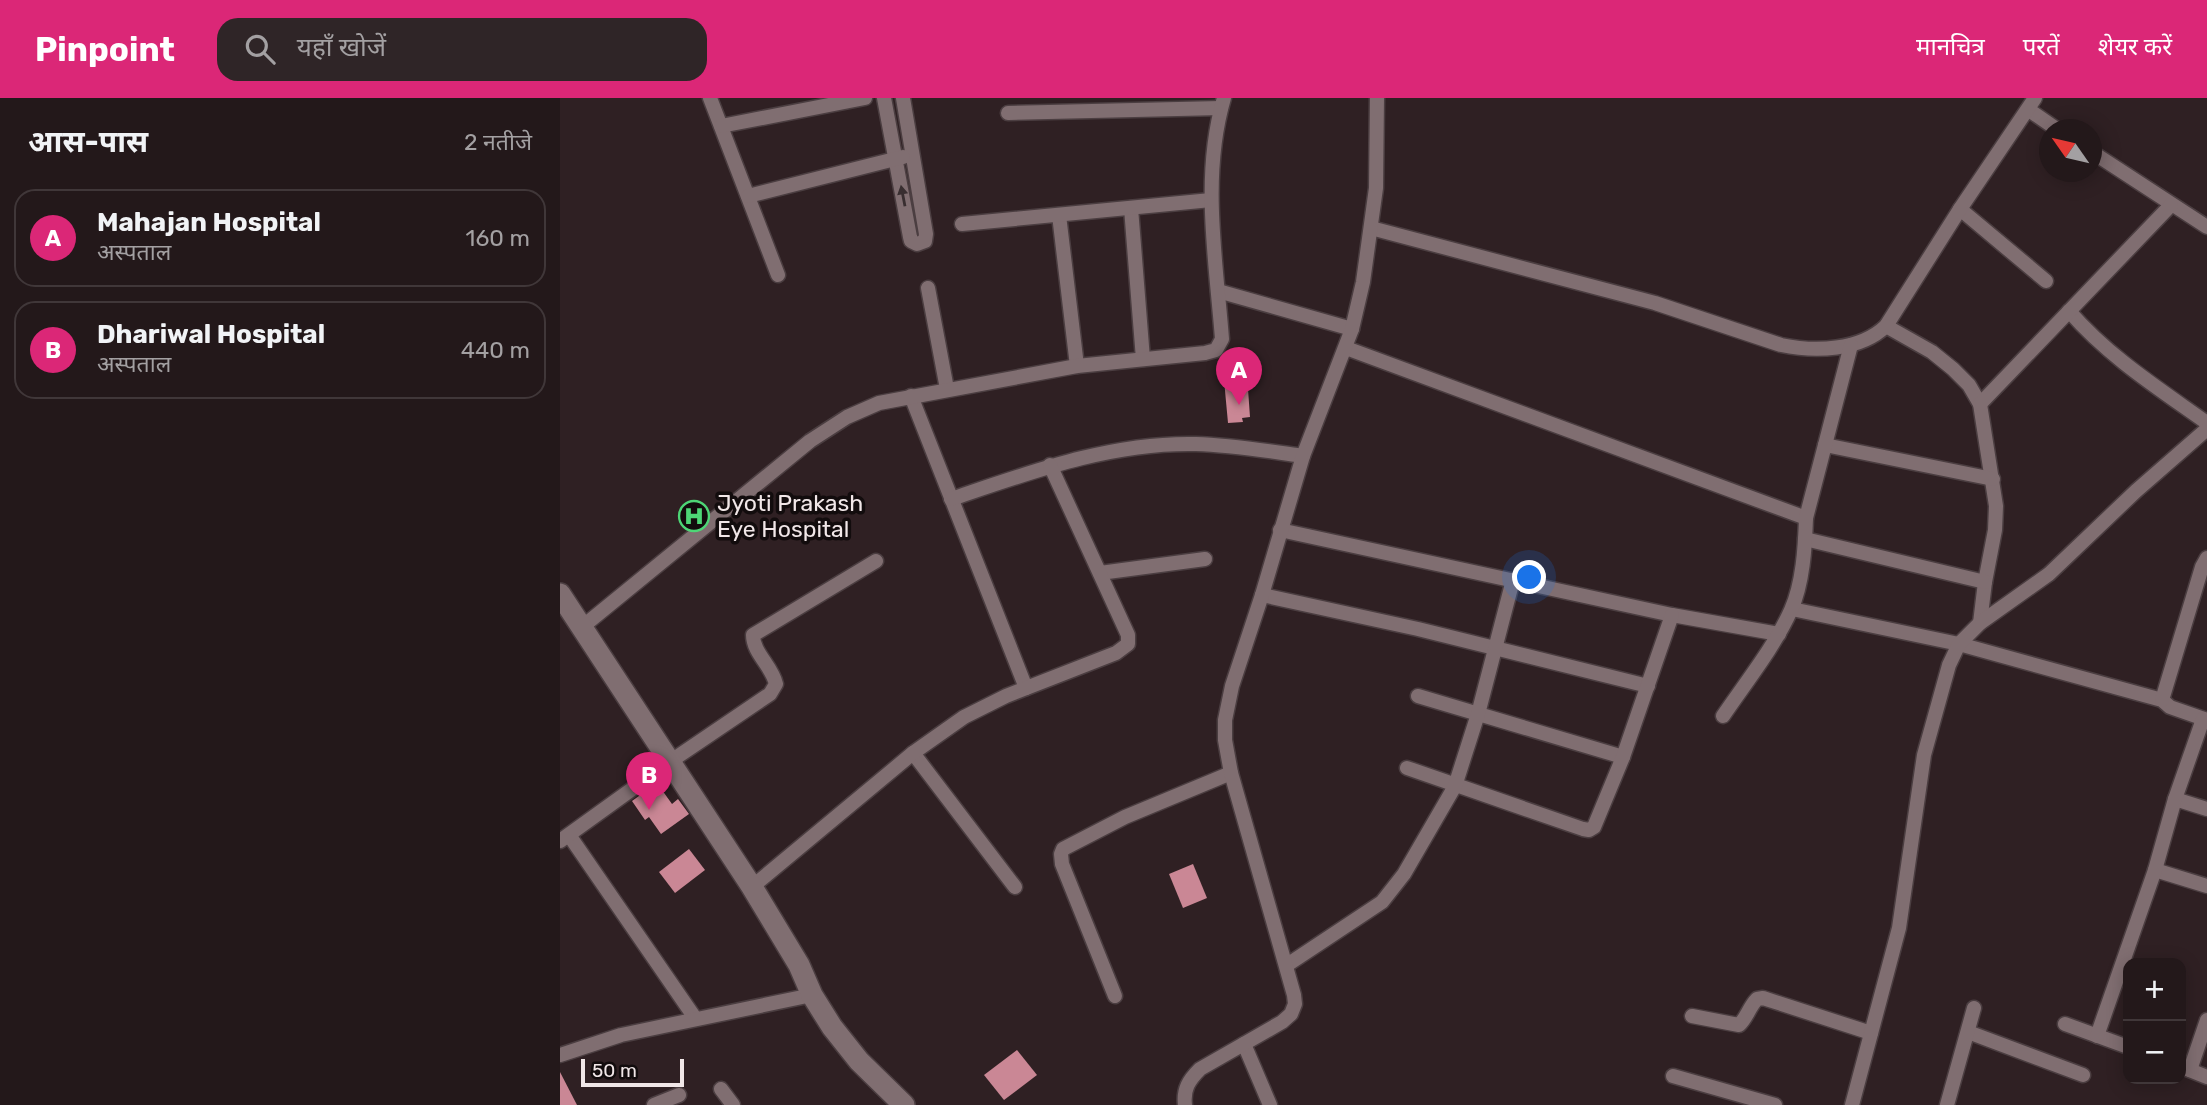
<!DOCTYPE html>
<html lang="hi">
<meta charset="utf-8">
<style>
:root{--surface:#23181a;--page:#2f2527;--text:#f1f3f6;--muted:#a3a0a2;--line:#403739;--accent:#db2777}
body{margin:0;font-family:Rubik,"Noto Sans Devanagari",sans-serif;background:var(--page);color:var(--text)}
.controls{position:absolute;right:21px;bottom:21px;display:grid;overflow:hidden;border-radius:14px;box-shadow:0 4px 18px #0003}
.controls button{width:63px;height:63px;display:grid;place-items:center;padding:0;border:0;border-bottom:2px solid var(--line);background:var(--surface);color:var(--text);font:35px sans-serif}
.compass{position:absolute;left:1479px;top:21px;width:63px;height:63px;border-radius:50%;background:var(--surface);box-shadow:0 4px 18px #0003;rotate:304deg}
.scale{position:absolute;left:21px;bottom:18px;width:103px;box-sizing:border-box;padding-left:7px;border:4px solid #f1e7e8;border-top:0;font-size:19px;line-height:24px;white-space:nowrap;color:#f1e7e8;-webkit-text-stroke:5px #120c0d;paint-order:stroke}
.you{position:absolute;left:970px;top:480px;width:24px;height:24px;margin:-18px;border:5px solid #fff;border-radius:50%;background:#1a73e8;box-shadow:0 0 0 10px #1a73e833}
.badge{display:grid;place-items:center;width:46px;height:46px;border-radius:50%;background:var(--accent);color:#fff;font-size:23px;font-weight:700}
.pin{position:absolute;translate:-50% -58px;filter:drop-shadow(0 2px 4px #0008)}
.pin::after{content:'';position:absolute;top:37px;width:24px;height:21px;background:inherit;clip-path:polygon(0 0,100% 0,50% 100%)}
.list{margin:0;padding:0;list-style:none}
h2{display:flex;justify-content:space-between;align-items:center;height:91px;margin:0;padding:0 28px;font-size:30px}
h2 small{font-size:23px;font-weight:400;color:var(--muted)}
.list li{display:grid;grid-template-columns:46px 1fr auto;gap:21px;align-items:center;box-sizing:border-box;height:98px;margin:0 14px 14px;padding:0 14px;border:2px solid var(--line);border-radius:21px}
.list b{display:block;font-size:26px;white-space:nowrap}
.list p{margin:0;font-size:23px;white-space:nowrap;color:var(--muted)}
.list em{font-size:23px;font-style:normal;color:var(--muted)}
.icon{flex:none;width:38px;height:38px;fill:none;stroke:currentColor;stroke-width:2;stroke-linecap:round;stroke-linejoin:round}
.map{position:relative;flex:none;width:1647px;height:1007px;overflow:hidden}
header{display:flex;align-items:center;gap:42px;box-sizing:border-box;height:98px;padding:0 35px;background:var(--accent);color:#fff}
header strong{font-size:33px}
nav{display:flex;gap:38px;margin-inline-start:auto;font-size:24px}
.search{width:490px;height:63px;background:var(--page);display:flex;align-items:center;gap:18px;box-sizing:border-box;padding:0 24px;border-radius:21px;color:var(--muted);font-size:26px}
main{display:flex}
aside{flex:1;background:var(--surface)}
.map>svg:first-child{display:block}
.building{fill:#ca8795}
.lines{fill:none;stroke-linecap:round;stroke-linejoin:round}
.street-casing{stroke:#4b3e41;stroke-width:17}
.secondary-casing{stroke:#4b3e41;stroke-width:24}
.street{stroke:#806e71;stroke-width:14}
.secondary{stroke:#806e71;stroke-width:21}
.oneway{fill:#382e30}
.labels{text-anchor:middle;dominant-baseline:central;stroke-width:7;stroke-linejoin:round;paint-order:stroke}
.poi-label{font-size:23px;fill:#f1e7e8;stroke:#120c0d;text-anchor:start}
</style>
<header>
<strong>Pinpoint</strong>
<div class="search"><svg class="icon" aria-label="search" viewBox="0 0 24 24"><circle cx="10" cy="10" r="6"/><path d="M15 15l6 6"/></svg>यहाँ खोजें</div>
<nav><a>मानचित्र</a><a>परतें</a><a>शेयर करें</a></nav>
</header>
<main>
<aside>
<h2>आस-पास<small>2 नतीजे</small></h2>
<ul class="list">
<li><span class="badge">A</span><div><b>Mahajan Hospital</b><p>अस्पताल</p></div><em>160 m</em></li>
<li><span class="badge">B</span><div><b>Dhariwal Hospital</b><p>अस्पताल</p></div><em>440 m</em></li>
</ul>
</aside>
<div class="map">
<svg width="1647" height="1007" viewBox="0 0 1647 1007">
<rect width="100%" height="100%" fill="#2f2023"/>
<g class="building">
<polygon points="680,269 681,278 687,277 690,319 682,320 683,324 668,325 663,271"/>
<polygon points="97,685 112,706 118,701 129,716 101,736 89,719 85,722 72,703"/>
<polygon points="129,751 145,772 115,795 99,774"/>
<polygon points="633,766 647,800 623,810 609,776"/>
<polygon points="457,952 477,977 444,1002 424,977"/>
<polygon points="0,974 17,1007 0,1007"/>
</g>
<g class="lines">
<g class="street-casing">
<g id="street">
<polyline points="150,0 218,177"/>
<polyline points="324,0 350,139 351,143 357,146 365,143 366,136 343,0"/>
<polyline points="1469,12 1498,32"/>
<polyline points="448,15 661,10"/>
<polyline points="161,28 305,0"/>
<polyline points="1532,54 1647,129"/>
<polyline points="188,98 343,59"/>
<polyline points="571,110 583,261"/>
<polyline points="1400,111 1486,183"/>
<polyline points="499,117 517,268"/>
<polyline points="402,126 651,102"/>
<path d="M811,130L1095,205L1221,247C1255,254 1300,253 1326,228L1400,111L1475,0"/>
<polyline points="368,190 387,291"/>
<polyline points="658,193 792,231"/>
<path d="M1509,213C1549,259 1598,290 1647,325"/>
<polyline points="1326,228 1372,254 1393,271 1409,287 1420,306 1436,408 1435,432 1425,484 1420,525"/>
<polyline points="786,250 1246,420"/>
<polyline points="351,298 466,590"/>
<polyline points="1420,306 1611,107"/>
<polyline points="1265,347 1433,381"/>
<path d="M391,401C471,374 551,344 636,346C672,347 708,353 743,358"/>
<polyline points="720,432 1112,517 1219,536"/>
<polyline points="1245,441 1425,484"/>
<polyline points="540,475 645,461"/>
<polyline points="702,497 858,531 1088,588"/>
<polyline points="1232,511 1399,546 1602,602 1610,609 1647,622"/>
<path d="M21,530L250,343L287,319L319,305L517,268L645,255L656,252L662,241C656,162 641,78 664,0"/>
<polyline points="858,598 1063,659"/>
<polyline points="1602,602 1642,469 1647,460"/>
<path d="M1163,618C1186,584 1215,548 1231,512C1243,485 1245,450 1246,420L1291,247"/>
<polyline points="353,655 455,789"/>
<polyline points="847,670 1023,731 1029,732 1034,729 1063,659 1112,517"/>
<polyline points="1615,701 1647,711"/>
<polyline points="9,737 135,920"/>
<path d="M0,743L111,663L210,596L216,586C212,568 193,555 193,537L316,463"/>
<polyline points="1595,772 1647,788"/>
<polyline points="192,789 353,655 404,619 446,598 556,555 568,546 568,537 490,367"/>
<polyline points="727,867 822,804 844,776 895,688 918,616 953,482"/>
<polyline points="555,898 502,766 501,756 503,751 565,719 671,675"/>
<path d="M1132,918L1179,927C1187,920 1189,909 1197,901L1203,900L1311,935"/>
<polyline points="1505,926 1568,949"/>
<polyline points="1408,934 1523,977"/>
<polyline points="1537,938 1595,772 1615,701 1643,621"/>
<polyline points="684,946 710,1007"/>
<polyline points="0,957 61,937 252,897"/>
<polyline points="1622,969 1647,979"/>
<polyline points="1630,972 1647,922"/>
<polyline points="1113,978 1215,1007"/>
<polyline points="161,991 173,1007"/>
<polyline points="94,1007 119,997"/>
<path d="M625,1007C623,991 629,982 640,971L722,924L731,916L735,906L734,897L671,675L665,642V622L672,588L702,497L743,358L792,231L803,184L816,90L817,0"/>
<polyline points="1292,1007 1339,830 1364,657 1389,567 1399,546 1420,525 1489,476 1576,393 1647,331"/>
<polyline points="1387,1007 1414,910"/>
</g>
</g>
<g class="secondary-casing">
<polyline id="secondary" points="0,496 192,789 239,867 252,897 272,929 299,963 344,1007"/>
</g>
<use href="#street" class="street"/>
<use href="#secondary" class="secondary"/>
</g>
<defs><path id="oneway-solid" d="M-6-.8H1V-3.2L6.5 0L1 3.2V.8H-6Z" transform="scale(1.75)"/></defs>
<use class="oneway" href="#oneway-solid" transform="translate(343 98) rotate(-101)"/>
<defs>
<g id="hospital-ring" transform="scale(1.575)"><circle r="9.5" fill="#120c0d" stroke="#4dd676" stroke-width="1.5"/><path d="M-5-5h3v3.5h4V-5h3V5h-3V1.5h-4V5h-3Z" fill="#4dd676"/></g>
</defs>
<g fill-rule="evenodd">
<use href="#hospital-ring" x="134" y="418"/>
</g>
<g class="labels">
<g class="poi-label">
<text x="157" y="405">Jyoti Prakash<tspan x="157" dy="26">Eye Hospital</tspan></text>
</g>
</g>
</svg>
<div class="controls">
<button>+</button>
<button>−</button>
</div>
<svg class="compass" viewBox="-18 -18 36 36"><path d="M0-13l5 13h-10z" fill="#e53935"/><path d="M0 13l5-13h-10z" fill="#a3a0a2"/></svg>
<div class="scale">50 m</div>
<div class="you"></div>
<div class="pin badge" style="left:679px;top:307px">A</div>
<div class="pin badge" style="left:89px;top:712px">B</div>
</div>
</main>
